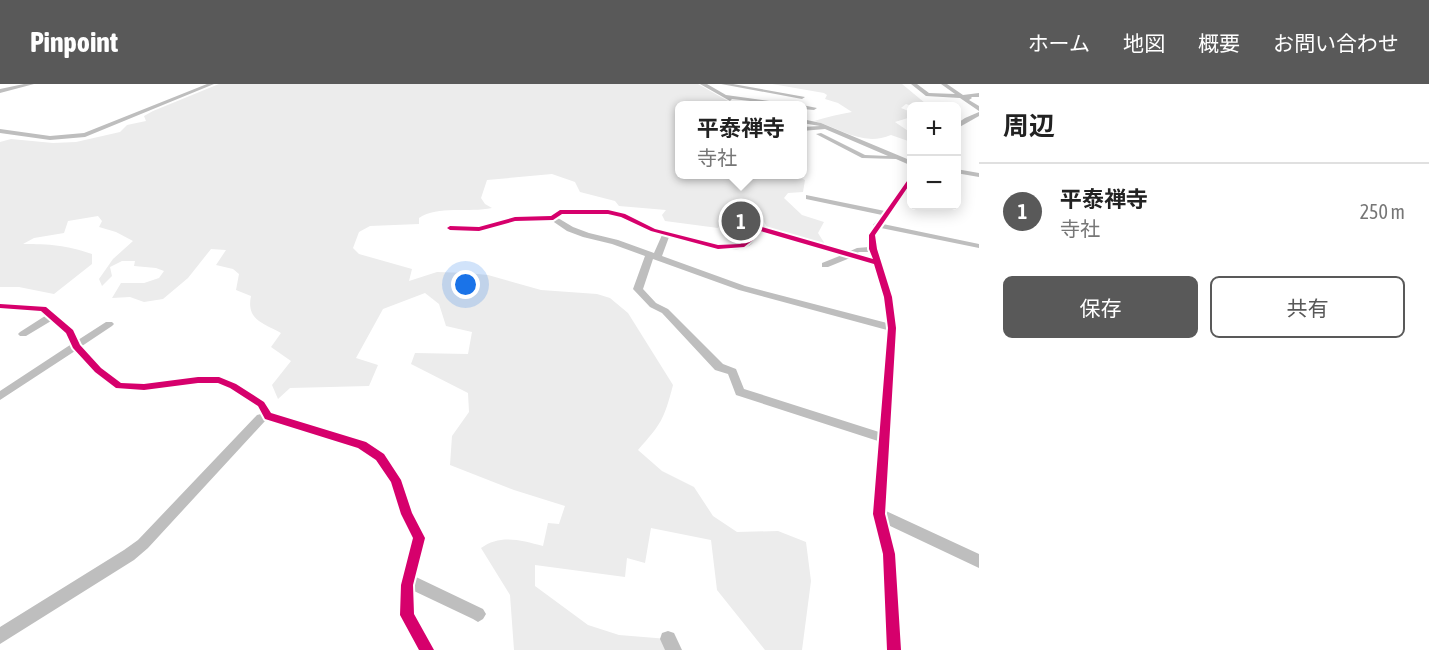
<!DOCTYPE html>
<html lang="ja">
<meta charset="utf-8">
<style>
:root{--surface:#fff;--page:#f2f2f2;--text:#222;--muted:#767676;--line:#e0e0e0;--accent:#595959}
body{margin:0;font-family:"Asap Condensed","Noto Sans JP",sans-serif;background:var(--page);color:var(--text)}
.controls{position:absolute;right:18px;top:18px;display:grid;overflow:hidden;border-radius:9px;box-shadow:0 3px 15px #0003}
.controls button{width:54px;height:54px;display:grid;place-items:center;padding:0;border:0;border-bottom:2px solid var(--line);background:var(--surface);color:var(--text);font:30px sans-serif}
.you{position:absolute;left:466px;top:201px;width:21px;height:21px;margin:-15px;border:4px solid #fff;border-radius:50%;background:#1a73e8;box-shadow:0 0 0 9px #1a73e833}
.badge{display:grid;place-items:center;width:39px;height:39px;border-radius:50%;background:var(--accent);color:#fff;font-size:20px;font-weight:700}
.pin{position:absolute;translate:-50% -50%;border:3px solid #fff;box-shadow:0 2px 6px #0006}
.popup{position:absolute;left:675px;top:17px;width:132px;height:78px;box-sizing:border-box;display:grid;place-content:center;border-radius:9px;background:var(--surface);filter:drop-shadow(0 2px 4px #0005);font-size:20px;white-space:nowrap;color:var(--muted)}
.popup b{font-size:22px;color:var(--text)}
.popup::after{content:'';position:absolute;left:50%;top:100%;margin-left:-12px;border:12px solid transparent;border-top-color:var(--surface)}
.list{margin:0;padding:0;list-style:none}
h2{display:flex;justify-content:space-between;align-items:center;height:78px;margin:0;padding:0 24px;font-size:26px}
h2 small{font-size:20px;font-weight:400;color:var(--muted)}
.list li{display:grid;grid-template-columns:39px 1fr auto;gap:18px;align-items:center;box-sizing:border-box;height:96px;padding:0 24px;border-top:2px solid var(--line)}
.list b{display:block;font-size:22px;white-space:nowrap}
.list p{margin:0;font-size:20px;white-space:nowrap;color:var(--muted)}
.list em{font-size:20px;font-style:normal;color:var(--muted)}
.actions{display:flex;gap:12px;padding:18px 24px}
.actions a{flex:1;padding:14px 0;border:2px solid var(--accent);border-radius:9px;text-align:center;font-size:21px;color:var(--accent)}
.actions .main{background:var(--accent);color:#fff}
.map{position:relative;flex:none;width:979px;height:566px;overflow:hidden}
header{display:flex;align-items:center;gap:36px;box-sizing:border-box;height:84px;padding:0 30px;background:var(--accent);color:#fff}
header strong{font-size:28px}
nav{display:flex;gap:33px;margin-inline-start:auto;font-size:21px}
main{display:flex}
aside{flex:1;background:var(--surface)}
.map>svg:first-child{display:block}
.green{fill:#ececec}
.lines{fill:none;stroke-linecap:round;stroke-linejoin:round}
.minor{fill:#bebebe;fill-rule:evenodd}
.cycleway-casing{stroke:#fff;stroke-width:4}
.cycleway{fill:#d6006c;fill-rule:evenodd}
</style>
<header>
<strong>Pinpoint</strong>
<nav><a>ホーム</a><a>地図</a><a>概要</a><a>お問い合わせ</a></nav>
</header>
<main>
<div class="map">
<svg width="979" height="566" viewBox="0 0 979 566">
<rect width="100%" height="100%" fill="#fff"/>
<g class="green">
<path d="M219,0H698L735,21H680V90L796,91L805,96L803,108L788,109L784,114L802,131L824,138L818,149L825,160L769,146L764,138L743,129L718,137L721,139L718,144L665,137L662,131L666,126L619,122L615,117L580,108L575,98L552,90L487,96L481,114L485,120L492,124C469,129 438,121 419,134V140L370,142L359,148L353,164L359,170L412,185L409,197L437,188L467,189L488,191L541,206L597,210L610,214L628,229L673,301C664,336 661,340 638,366L662,387L694,403L713,432L737,448L778,447L806,458L811,497L802,566H765L717,506L711,456L651,444L645,479L627,474L625,493L535,481V502L588,541L619,551L668,555L671,566H514L510,511L481,464C500,450 521,456 543,462L548,439L559,440L565,422L514,406L450,381L452,352L469,328L468,309L411,280L415,269L468,270L472,248L446,242L439,220L425,209L383,225L356,274L378,281L369,302L290,304L278,315L272,301L291,277L271,263L281,249C263,239 246,236 251,212L236,206L239,190L233,185L216,181L226,166L211,165L188,194L163,215L144,218L130,213L112,214L121,199H144L159,194L164,187L156,184L134,182L135,177H122L110,183L112,192L102,202L99,195L113,175L133,157L116,148L99,143L102,137L98,132L68,137L64,149L34,154L23,160C50,160 66,161 92,170V180L54,210L19,203H0V58L11,55L53,59L76,58L120,48L127,41L146,37L144,32L153,27Z"/>
<path d="M772,0H902L925,19L912,22L906,20L901,24L911,28V33L895,38L911,49V58L891,51C862,63 841,44 814,37C827,33 840,30 852,28L838,19L825,15L827,11L824,9Z"/>
</g>
<g class="lines">
<g class="minor">
<polygon points="24,0 34,0 0,9 0,5"/>
<polygon points="207,0 214,0 85,53 50,56 0,49 0,45 50,52 84,49"/>
<polygon points="700,0 707,0 726,11 798,21 786,21 732,15 730,17"/>
<polygon points="721,0 733,0 805,13 802,15"/>
<polygon points="911,0 917,0 929,9 955,10 941,0 947,0 963,11 979,9 979,13 971,13 972,14 969,16 979,22 979,27 960,14 926,12"/>
<polygon points="801,21 802,21 817,24 814,26 802,25"/>
<polygon points="979,28 979,32 956,45 956,40 965,34"/>
<polygon points="802,35 821,39 912,77 912,82 896,75 862,74 816,50 821,49 865,71 888,72 825,45 802,47 802,43 820,42 802,39"/>
<polygon points="956,85 979,89 979,93 956,89"/>
<path d="M912,90V98L883,140L979,160V164L881,144L876,151L877,165L893,213L897,244L886,427L979,470V484L888,441L896,470L902,566H886L882,470L872,430L878,357L736,311L728,290L715,286L662,229L650,223L633,205L645,172L612,160L583,153L567,147L551,136L515,137L479,147L450,146L446,144L450,142L479,143L515,133L551,132L560,126H608L626,129L656,144L718,161L740,160L747,154C747,149 750,142 755,141L848,168L857,164L869,163L868,151L874,142L873,141L882,131L806,115V111L885,127ZM562,130C580,130 601,128 618,132C634,136 646,147 662,151L654,169L618,156L589,149L573,143L558,134ZM757,146L842,171L822,179V183H828L850,174L874,180L883,213L887,239L745,202L662,172L669,153C686,157 746,178 755,155C756,152 756,149 757,146ZM859,168H870L872,175L856,170ZM653,175L739,206L887,246L879,348L744,305L736,285L723,280L668,225L656,219L643,205Z"/>
<path d="M0,219L46,223L73,246L78,256L106,238H112L114,240L112,242L82,262C92,273 110,296 124,298C155,305 189,286 220,293C229,295 238,300 245,305C259,313 264,315 272,329L366,358L384,370L402,396L413,429L426,454L416,493L483,525L486,530L483,535L478,538L473,535L414,507L415,529L435,566H418L399,531L400,501L412,454L400,430L390,398L376,376L358,364L268,336L265,337L148,464L134,476L0,560V543L124,466L138,456L257,331L261,330L257,323L229,305L218,300H198L144,307L115,305L94,289L75,267L0,316V307L70,261L66,250L51,237L26,252H20L18,250L20,248L45,232L40,228L0,225Z"/>
<polygon points="668,547 674,549 682,566 665,566 660,555 662,549"/>
</g>
<g class="cycleway-casing">
<g id="cycleway">
<polygon points="912,90 912,97 875,151 877,165 892,213 896,244 885,430 895,470 901,566 887,566 883,470 873,430 888,244 884,213 874,180 757,146 753,156 744,163 718,165 651,147 621,133 608,130 562,130 553,136 515,137 479,147 450,146 447,144 450,142 479,143 515,133 551,132 560,126 608,126 625,130 655,145 718,161 740,160 748,154 748,150 753,142 755,141 873,175 869,165 869,151"/>
<polygon points="0,220 46,223 73,246 80,261 101,284 121,299 144,300 198,293 219,293 236,300 264,318 271,329 366,358 384,370 401,396 412,429 425,454 413,501 414,530 434,566 419,566 400,531 401,501 413,454 401,430 391,398 376,376 358,364 265,335 258,322 230,304 218,299 198,299 144,306 116,304 95,288 73,264 66,249 41,227 0,224"/>
</g>
</g>
<use href="#cycleway" class="cycleway"/>
</g>
</svg>
<div class="controls">
<button>+</button>
<button>−</button>
</div>
<div class="you"></div>
<div class="pin badge" style="left:741px;top:137px">1</div>
<div class="popup"><b>平泰禅寺</b>寺社</div>
</div>
<aside>
<h2>周辺<small></small></h2>
<ul class="list">
<li><span class="badge">1</span><div><b>平泰禅寺</b><p>寺社</p></div><em>250 m</em></li>
</ul>
<div class="actions"><a class="main">保存</a><a>共有</a></div>
</aside>
</main>
